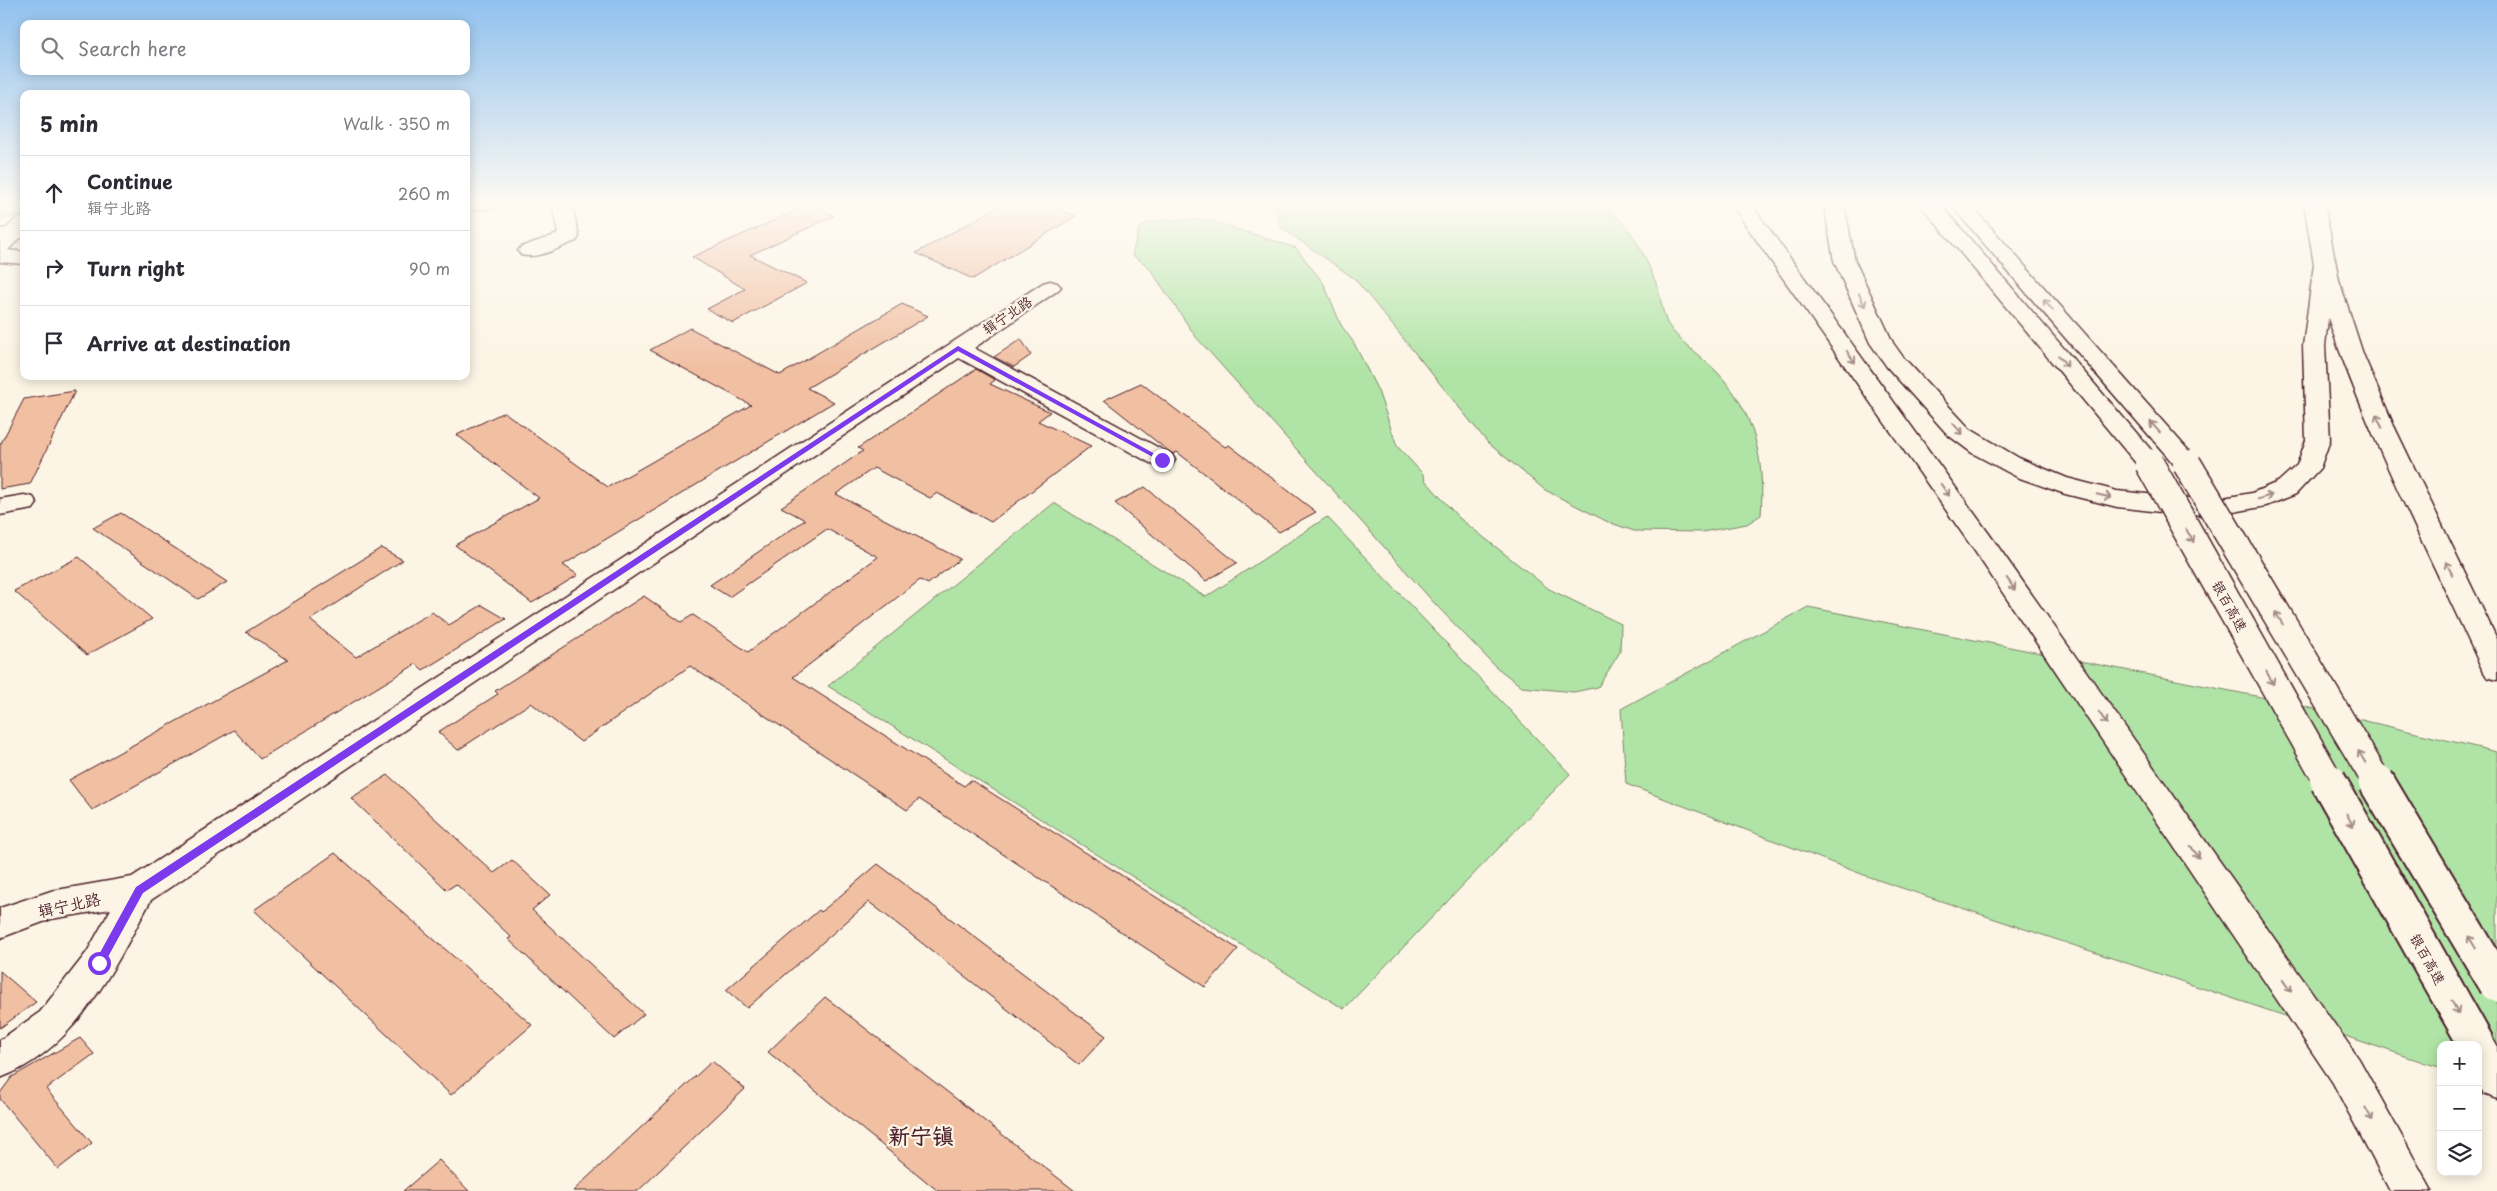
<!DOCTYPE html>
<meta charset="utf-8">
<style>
:root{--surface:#fff;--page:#f7f7f7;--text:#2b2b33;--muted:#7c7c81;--line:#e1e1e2}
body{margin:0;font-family:"Playpen Sans","LXGW WenKai TC",sans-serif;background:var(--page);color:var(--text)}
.controls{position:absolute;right:15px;bottom:15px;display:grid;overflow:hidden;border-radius:10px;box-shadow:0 2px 12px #0003}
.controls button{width:45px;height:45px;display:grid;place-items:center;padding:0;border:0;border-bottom:1px solid var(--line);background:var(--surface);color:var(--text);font:25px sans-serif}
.stop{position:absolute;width:15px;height:15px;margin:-11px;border:4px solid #7c3aed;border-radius:50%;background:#fff}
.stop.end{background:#7c3aed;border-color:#fff;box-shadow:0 1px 5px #0008}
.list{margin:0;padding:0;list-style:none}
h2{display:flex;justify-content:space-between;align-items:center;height:65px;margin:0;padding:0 20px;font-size:21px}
h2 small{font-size:16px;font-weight:400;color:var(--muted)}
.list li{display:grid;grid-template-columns:32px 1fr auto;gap:15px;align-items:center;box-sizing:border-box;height:75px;padding:0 20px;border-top:1px solid var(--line)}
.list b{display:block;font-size:19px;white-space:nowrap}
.list p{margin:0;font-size:16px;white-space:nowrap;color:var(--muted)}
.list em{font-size:16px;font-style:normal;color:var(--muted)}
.icon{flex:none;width:28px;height:28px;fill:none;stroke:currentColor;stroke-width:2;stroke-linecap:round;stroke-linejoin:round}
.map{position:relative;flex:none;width:2497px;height:1191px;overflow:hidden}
.search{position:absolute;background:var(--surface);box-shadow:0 2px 12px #0003;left:20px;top:20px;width:450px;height:55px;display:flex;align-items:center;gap:12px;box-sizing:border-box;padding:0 18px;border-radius:10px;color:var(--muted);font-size:19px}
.panel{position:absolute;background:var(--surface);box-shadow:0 2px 12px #0003;left:20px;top:90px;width:450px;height:290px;border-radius:10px}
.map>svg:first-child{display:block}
.green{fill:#b0e4a6;stroke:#7d8268}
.building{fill:#f1bfa2;stroke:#4a1f2b}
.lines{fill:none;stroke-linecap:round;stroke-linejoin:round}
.minor-casing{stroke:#4a1f2b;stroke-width:3}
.major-casing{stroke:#4a1f2b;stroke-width:3}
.highway-casing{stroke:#4a1f2b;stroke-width:3}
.minor{fill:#fcf5e5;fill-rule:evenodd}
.major{fill:#fcf5e5;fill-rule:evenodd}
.highway{fill:#fcf5e5;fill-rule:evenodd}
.highway-bridge-far1-casing{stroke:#4a1f2b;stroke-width:31;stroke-linecap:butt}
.highway-bridge-casing{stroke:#4a1f2b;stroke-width:39;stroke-linecap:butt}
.highway-bridge-far1{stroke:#fcf5e5;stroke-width:28}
.highway-bridge{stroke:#fcf5e5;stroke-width:35}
.oneway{stroke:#a38a88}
.route{fill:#7c3aed}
.labels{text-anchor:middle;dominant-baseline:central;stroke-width:4.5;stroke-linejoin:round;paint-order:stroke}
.street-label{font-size:14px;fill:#4a1f2b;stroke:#fcf5e5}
.near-street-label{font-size:16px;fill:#4a1f2b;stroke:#fcf5e5}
.near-district-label{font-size:22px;font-weight:bold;fill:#4a1f2b;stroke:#fcf5e5}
</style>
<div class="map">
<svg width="2497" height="1191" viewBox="0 0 2497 1191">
<rect width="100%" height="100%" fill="#fcf5e5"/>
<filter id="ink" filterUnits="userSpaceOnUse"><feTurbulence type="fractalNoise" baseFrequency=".02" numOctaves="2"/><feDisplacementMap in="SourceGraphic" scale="10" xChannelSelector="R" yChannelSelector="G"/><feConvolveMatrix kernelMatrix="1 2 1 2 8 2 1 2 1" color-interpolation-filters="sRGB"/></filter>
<g filter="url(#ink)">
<g class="green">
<polygon points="0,204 24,204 24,216 0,219"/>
<path d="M1277,204H1600C1631,223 1644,253 1657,286C1661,298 1662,312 1667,323C1677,340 1702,357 1716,371C1755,411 1765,461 1761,515L1747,524L1702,532L1634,531L1608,522L1545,490L1488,443L1355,279L1282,228L1276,213Z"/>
<polygon points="1163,220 1209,220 1296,248 1324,284 1341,325 1354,343 1378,391 1397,446 1423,474 1425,480 1458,517 1549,589 1621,624 1620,652 1598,687 1574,692 1522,687 1495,666 1436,605 1196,337 1148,266 1132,255 1139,229 1148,223"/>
<polygon points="1054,503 1206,597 1327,517 1570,774 1344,1009 828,686"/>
<polygon points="1808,607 2281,701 2497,752 2497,1087 2478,1045 2441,1045 2441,1068 1872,878 1626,784 1621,709"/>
</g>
<g class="building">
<polygon points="811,204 834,216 750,255 807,283 733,323 707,309 745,289 692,257"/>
<polygon points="1003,204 1044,204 1076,216 973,279 916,253"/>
<polygon points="902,304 928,316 807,388 834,402 563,565 578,575 532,603 455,545 539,498 457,435 504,412 608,487 751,405 650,350 690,328 780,375"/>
<polygon points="1021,339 1031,355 1014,367 994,357"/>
<polygon points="976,369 995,380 990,384 1050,412 1038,421 1091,446 991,522 937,493 930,498 874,468 836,494 960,559 928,584 920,580 793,677 964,786 971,780 1238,949 1205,987 919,799 907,810 690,666 581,742 531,703 458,750 438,732 498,694 495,691 644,596 681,622 693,615 748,652 878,557 827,529 729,597 710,585 805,520 781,507 863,451 858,448"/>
<polygon points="1141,383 1225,447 1229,445 1316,512 1279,532 1177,452 1173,454 1167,450 1104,400"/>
<polygon points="75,391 30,484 0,489 0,445 24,399"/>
<polygon points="1145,487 1237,563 1206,581 1115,503"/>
<polygon points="121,513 227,582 198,599 93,528"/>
<polygon points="381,548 403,560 310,620 356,657 432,612 449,625 482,605 506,619 423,670 416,664 260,759 234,730 92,810 69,780 288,660 246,632"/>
<polygon points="79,557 152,619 87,655 14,591"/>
<polygon points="388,775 494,873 512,860 550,895 532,910 644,1014 614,1039 508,939 511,937 456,884 447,890 351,798"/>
<polygon points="335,853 532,1025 451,1095 254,910"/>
<polygon points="878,864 1106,1036 1079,1065 869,902 747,1008 726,990 819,910 821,912"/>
<polygon points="0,971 36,1002 0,1028"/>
<polygon points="825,997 1075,1191 938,1191 768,1052"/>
<polygon points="80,1038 94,1054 46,1089 92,1143 58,1169 0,1099 0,1093 12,1077"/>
<polygon points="712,1061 745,1089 638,1191 573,1191"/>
<polygon points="439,1160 469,1191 403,1191"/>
</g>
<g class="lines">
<g class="minor-casing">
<g id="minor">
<polygon points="466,204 497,204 494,208 466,211"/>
<path d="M552,204H572L579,237L576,241C560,247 538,260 521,255L518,251L521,247L558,234Z"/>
<polygon points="24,216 24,234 8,250 24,252 24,264 0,262 0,235 17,218"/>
<path d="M1050,281L1057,283L1061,287L1057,291L974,348L1172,455L1175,460L1172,465L1163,468L1154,465L959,358L151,900C114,968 77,1049 0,1078V1040L40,1012L87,952L111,909L51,919L0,938V908L51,891L132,877L599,574L1043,283Z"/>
<polygon points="24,495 33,497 37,503 33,509 0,515 0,499"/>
</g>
</g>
<g class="major-casing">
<polygon id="major" points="24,226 24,238 0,241 0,229"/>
</g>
<g class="highway-casing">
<g id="highway">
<polygon points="1731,204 1751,204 1992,538 2359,1059 2432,1191 2390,1191 2333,1083 1974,550"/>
<path d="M1824,204H1844L1855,261L1893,343L1903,357L1970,429L2019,458L2067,478L2117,491L2186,498H2223L2252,493L2278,482L2297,465L2306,440L2303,346L2314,264L2304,204H2324L2339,280L2363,354L2394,426L2497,639V680L2487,677L2482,669C2429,553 2369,439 2328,318L2325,346L2330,440L2320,468L2296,494L2266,506L2223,514L2186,515L2117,507L2065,494L2017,477L1972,453L1948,435L1887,367L1870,343L1834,261Z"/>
<polygon points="1920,204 1940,204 2158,458 2161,463 2158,468 2149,471 2140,468"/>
<polygon points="1950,204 1970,204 2196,459 2199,464 2196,469 2187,472 2178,469"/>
<polygon points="2478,1030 2491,1035 2497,1045 2497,1099 2484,1094 2478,1083 2478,1045 2461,1045 2465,1035"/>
</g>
</g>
<use href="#minor" class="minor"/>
<use href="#major" class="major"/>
<use href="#highway" class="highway"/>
<g class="highway-bridge-far1-casing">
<g id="highway-bridge-far1">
<polyline points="2149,463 2329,782"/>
<polyline points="2187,464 2377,782"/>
</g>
</g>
<g class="highway-bridge-casing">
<g id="highway-bridge">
<polyline points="2328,781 2477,1045"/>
<polyline points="2376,781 2497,984"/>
</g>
</g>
<use href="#highway-bridge-far1" class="highway-bridge-far1"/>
<use href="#highway-bridge" class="highway-bridge"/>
</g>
<defs><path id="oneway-shaft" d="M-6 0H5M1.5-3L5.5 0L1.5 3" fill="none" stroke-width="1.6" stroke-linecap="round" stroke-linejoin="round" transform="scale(1.25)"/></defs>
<g class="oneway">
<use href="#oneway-shaft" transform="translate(1862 300) rotate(65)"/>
<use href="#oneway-shaft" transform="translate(2048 305) rotate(-131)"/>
<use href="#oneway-shaft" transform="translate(1851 357) rotate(55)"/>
<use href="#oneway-shaft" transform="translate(2063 361) rotate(50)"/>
<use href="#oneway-shaft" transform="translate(2379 421) rotate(-115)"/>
<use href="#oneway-shaft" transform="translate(2155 427) rotate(-131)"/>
<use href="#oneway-shaft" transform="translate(1958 429) rotate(48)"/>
<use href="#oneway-shaft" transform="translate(1945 490) rotate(55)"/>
<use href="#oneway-shaft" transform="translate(2104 496) rotate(13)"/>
<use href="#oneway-shaft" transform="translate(2265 497) rotate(-17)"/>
<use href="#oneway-shaft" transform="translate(2190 536) rotate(61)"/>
<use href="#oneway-shaft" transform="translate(2449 568) rotate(-116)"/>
<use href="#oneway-shaft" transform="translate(2011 584) rotate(55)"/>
<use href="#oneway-shaft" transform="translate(2279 618) rotate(-121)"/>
<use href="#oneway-shaft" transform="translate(2270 678) rotate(61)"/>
<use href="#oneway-shaft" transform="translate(2103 718) rotate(55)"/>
<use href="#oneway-shaft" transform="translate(2362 757) rotate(-121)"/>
<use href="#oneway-shaft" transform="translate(2350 820) rotate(61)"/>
<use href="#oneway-shaft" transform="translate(2195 852) rotate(55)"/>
<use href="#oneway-shaft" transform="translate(2472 942) rotate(-121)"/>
<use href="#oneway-shaft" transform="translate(2287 986) rotate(55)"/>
<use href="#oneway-shaft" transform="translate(2455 1007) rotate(61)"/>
<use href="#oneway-shaft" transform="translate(2369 1114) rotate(61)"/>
</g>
</g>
<linearGradient id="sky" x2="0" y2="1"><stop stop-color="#90c1ee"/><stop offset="0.55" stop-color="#fefaf3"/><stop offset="1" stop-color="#fefaf3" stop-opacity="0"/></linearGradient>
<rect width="2497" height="370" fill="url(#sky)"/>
<polygon class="route" points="958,346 1166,460 1160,461 958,351 143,893 103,966 96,966 96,960 136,887"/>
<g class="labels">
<g class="street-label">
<text transform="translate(1007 315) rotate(-34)">辑宁北路</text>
<text transform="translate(2230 606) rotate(61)">银百高速</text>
<text transform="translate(2428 959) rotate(61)">银百高速</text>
</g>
<g class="near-street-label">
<text transform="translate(69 904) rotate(-12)">辑宁北路</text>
</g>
<g class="near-district-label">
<text x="921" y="1134">新宁镇</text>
</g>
</g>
</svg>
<div class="controls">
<button>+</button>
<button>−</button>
<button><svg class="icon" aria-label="layers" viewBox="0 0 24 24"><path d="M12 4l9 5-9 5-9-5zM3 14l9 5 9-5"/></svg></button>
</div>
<div class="stop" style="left:99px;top:963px"></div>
<div class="stop end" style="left:1162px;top:460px"></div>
<div class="search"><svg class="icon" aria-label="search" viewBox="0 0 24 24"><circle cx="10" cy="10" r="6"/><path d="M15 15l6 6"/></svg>Search here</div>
<section class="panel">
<h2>5 min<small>Walk · 350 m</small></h2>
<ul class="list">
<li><svg class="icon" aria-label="ahead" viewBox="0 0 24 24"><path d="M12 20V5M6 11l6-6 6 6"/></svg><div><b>Continue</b><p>辑宁北路</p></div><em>260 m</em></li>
<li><svg class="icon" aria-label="right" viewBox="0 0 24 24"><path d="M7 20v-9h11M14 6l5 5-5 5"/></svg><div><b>Turn right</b></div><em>90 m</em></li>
<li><svg class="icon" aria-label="arrive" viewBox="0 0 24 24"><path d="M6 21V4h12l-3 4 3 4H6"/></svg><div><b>Arrive at destination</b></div></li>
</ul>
</section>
</div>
